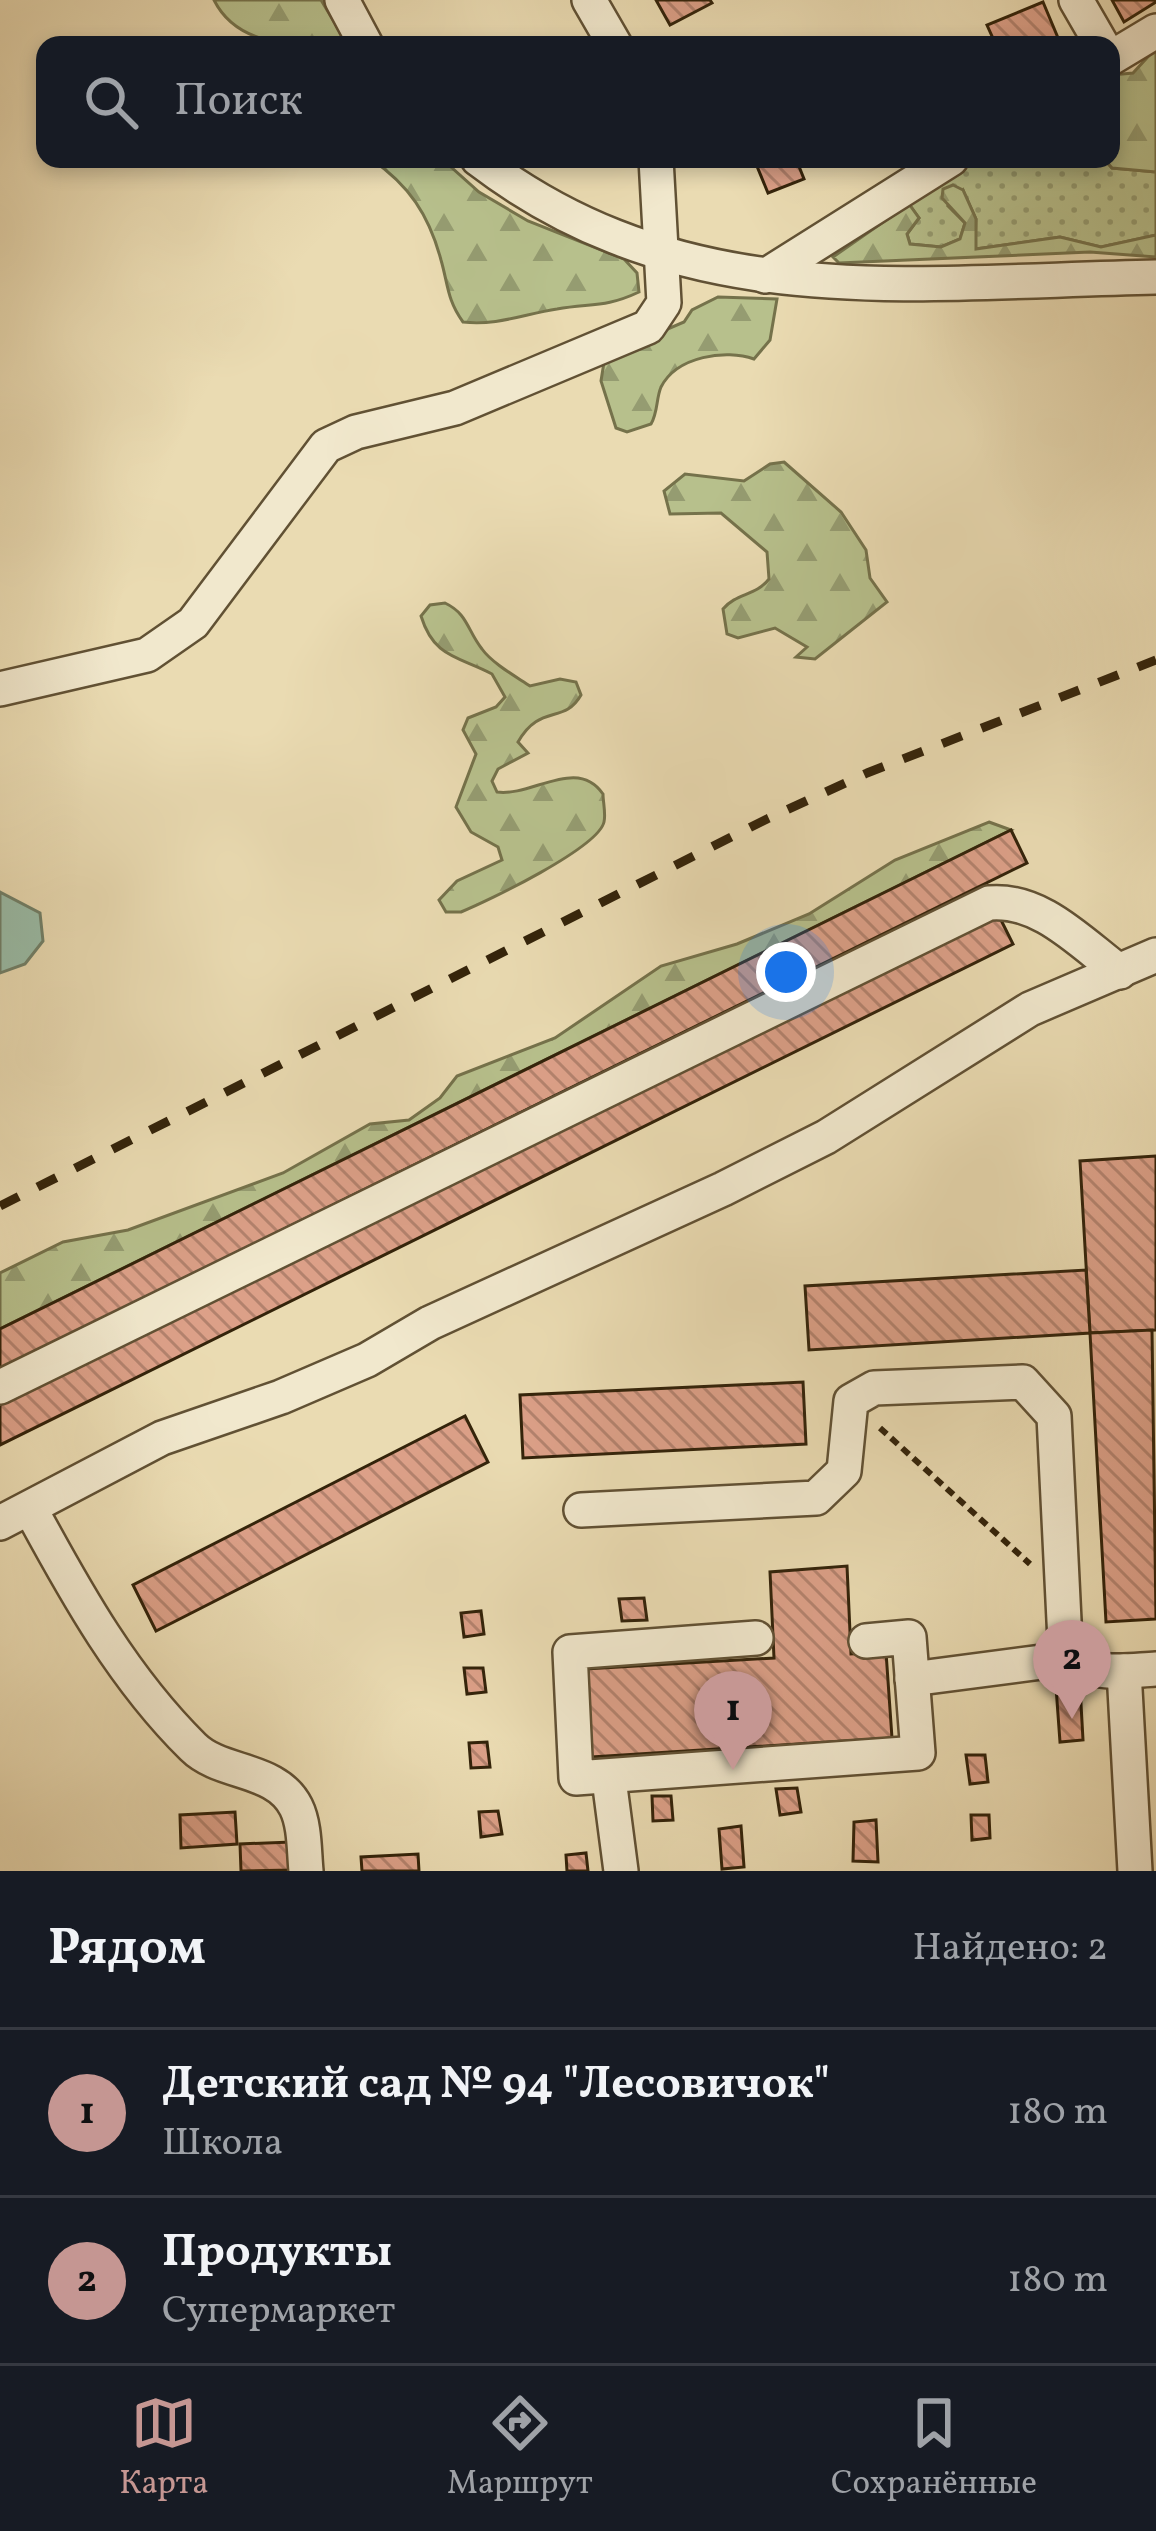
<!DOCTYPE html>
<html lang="ru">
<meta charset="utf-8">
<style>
:root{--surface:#171b24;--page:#20242c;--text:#f1f3f6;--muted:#9ea1a6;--line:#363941;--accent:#c59692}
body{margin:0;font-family:Vollkorn,serif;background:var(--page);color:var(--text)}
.you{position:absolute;left:786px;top:972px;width:42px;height:42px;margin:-30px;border:9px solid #fff;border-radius:50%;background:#1a73e8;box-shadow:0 0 0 18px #1a73e833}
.badge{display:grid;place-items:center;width:78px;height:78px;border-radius:50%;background:var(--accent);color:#111;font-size:39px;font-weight:700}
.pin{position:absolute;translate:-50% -99px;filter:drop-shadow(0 3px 6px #0008)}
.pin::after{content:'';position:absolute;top:63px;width:42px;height:36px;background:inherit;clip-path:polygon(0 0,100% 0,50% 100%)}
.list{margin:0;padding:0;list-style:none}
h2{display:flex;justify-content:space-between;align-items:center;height:156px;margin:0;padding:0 48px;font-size:51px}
h2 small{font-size:39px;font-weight:400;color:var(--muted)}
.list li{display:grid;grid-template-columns:78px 1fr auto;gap:36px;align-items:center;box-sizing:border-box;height:168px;padding:0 48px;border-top:3px solid var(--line)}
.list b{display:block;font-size:45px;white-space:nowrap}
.list p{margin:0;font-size:39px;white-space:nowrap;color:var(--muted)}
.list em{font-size:39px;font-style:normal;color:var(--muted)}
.icon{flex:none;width:66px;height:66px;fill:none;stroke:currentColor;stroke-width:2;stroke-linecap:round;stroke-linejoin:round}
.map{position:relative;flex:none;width:1156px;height:1871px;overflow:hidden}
.search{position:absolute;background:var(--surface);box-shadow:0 6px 18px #0003;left:36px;right:36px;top:36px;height:132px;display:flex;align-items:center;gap:30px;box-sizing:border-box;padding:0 42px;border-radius:24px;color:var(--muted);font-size:45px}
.sheet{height:492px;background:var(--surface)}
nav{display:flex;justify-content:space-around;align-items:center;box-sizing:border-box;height:168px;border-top:3px solid var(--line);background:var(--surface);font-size:33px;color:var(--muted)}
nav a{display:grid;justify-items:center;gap:6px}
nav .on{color:var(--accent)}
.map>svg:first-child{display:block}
.grass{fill:url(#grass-dots);stroke:#75724b;stroke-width:3}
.forest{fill:url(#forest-firs);stroke:#75724b;stroke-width:3}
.water{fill:#99bca7;stroke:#707f68;stroke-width:3}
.building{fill:url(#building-back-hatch);stroke:#33230a;stroke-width:3}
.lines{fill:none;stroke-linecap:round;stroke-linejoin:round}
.minor-casing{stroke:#615134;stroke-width:38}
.path{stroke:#33230a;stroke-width:6;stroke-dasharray:9 6;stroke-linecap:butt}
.minor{stroke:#f1e8cd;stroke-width:33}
.rail{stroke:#33230a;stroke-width:9;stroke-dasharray:21 21;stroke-linecap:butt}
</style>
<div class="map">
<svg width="1156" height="1871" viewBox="0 0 1156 1871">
<defs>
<pattern id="grass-dots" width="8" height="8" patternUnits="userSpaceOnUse" patternTransform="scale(3)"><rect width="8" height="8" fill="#b7c08c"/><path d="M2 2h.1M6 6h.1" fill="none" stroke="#959c71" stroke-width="1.8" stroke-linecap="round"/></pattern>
<pattern id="forest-firs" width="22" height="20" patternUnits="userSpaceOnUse" patternTransform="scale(3)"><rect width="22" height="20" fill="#b7c08c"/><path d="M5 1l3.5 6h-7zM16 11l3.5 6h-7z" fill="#959c71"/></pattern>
<pattern id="building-back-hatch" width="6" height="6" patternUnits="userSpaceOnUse" patternTransform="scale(3)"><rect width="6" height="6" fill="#dca088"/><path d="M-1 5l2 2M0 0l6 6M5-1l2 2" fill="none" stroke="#b3826d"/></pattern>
</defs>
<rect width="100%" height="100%" fill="#eadbb2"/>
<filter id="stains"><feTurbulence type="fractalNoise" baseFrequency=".00167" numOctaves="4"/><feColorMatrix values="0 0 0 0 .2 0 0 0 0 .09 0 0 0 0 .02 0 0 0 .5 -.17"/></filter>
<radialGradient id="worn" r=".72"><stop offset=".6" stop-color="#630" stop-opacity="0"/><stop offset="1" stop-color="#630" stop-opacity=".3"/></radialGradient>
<polygon class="grass" points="964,159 1104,159 1112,168 1156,172 1156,235 1101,247 1060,237 975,249 976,219 963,190 948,206 965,223 960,239 941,247 910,244 907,234 919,218 909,204"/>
<g class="forest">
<path d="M214,0H321L348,45C301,45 239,50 214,0Z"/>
<polygon points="1156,48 1156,172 1112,168 1104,159 1111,159 1111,75 1133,73"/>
<path d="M371,159H442L479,192L528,221L624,259L637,273L639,292C605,308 591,303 557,309C524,314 497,326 463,322C447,300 448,284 441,260C429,215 409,185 371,159Z"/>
<polygon points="953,185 963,190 976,219 976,249 1060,237 1101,247 1156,235 1156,257 1090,252 839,263 833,257 909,204 919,218 907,234 910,244 941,247 960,239 965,223 942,198 943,189"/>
<path d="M718,297L777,299L770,340L754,359C726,349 677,356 661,387C656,399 658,412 651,424L627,432L616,428L601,381L605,356L684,322L692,310Z"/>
<path d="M784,462L841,512L866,550L870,578L887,602L815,659L796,657L807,647L775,628L738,638L727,634L723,609C736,593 756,596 769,579L767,552L721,513L670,514L664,491L685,474L744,481L770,464Z"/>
<path d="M445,603C468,614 467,630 482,649C492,663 515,676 530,686L560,679L576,682L581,695C564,725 540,703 518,742L528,753L498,769L492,781L497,792C532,797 577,756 603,794C603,802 606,814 604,822C598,848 488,901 461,912H446L439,900L457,881L502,860L498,847L471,832L456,807L476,754L463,730L468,718L496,707L505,697L492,674C458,656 434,658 421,616L430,605Z"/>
<polygon points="989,822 1011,830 0,1329 0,1273 63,1242 128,1230 283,1173 370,1124 409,1120 440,1098 457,1076 555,1038 661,966 737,944 809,914 895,860"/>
</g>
<polygon class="water" points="0,892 40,913 43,941 25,964 0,973"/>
<g class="building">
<polygon points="656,0 710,0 712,3 670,25"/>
<polygon points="1112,0 1156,0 1156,2 1124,22"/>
<polygon points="1043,2 1061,45 996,45 987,25"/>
<polygon points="754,159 796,159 804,179 768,193"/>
<polygon points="1011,830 1027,863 0,1369 0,1329"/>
<polygon points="995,908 1013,944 0,1445 0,1401"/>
<polygon points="1156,1156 1156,1330 1090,1333 1080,1161"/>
<polygon points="1086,1270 1090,1333 809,1350 805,1286"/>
<polygon points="1152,1330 1156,1619 1106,1622 1090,1333"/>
<polygon points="803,1382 806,1444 523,1458 520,1395"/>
<polygon points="465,1416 488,1462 156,1631 133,1585"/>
<polygon points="847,1566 851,1654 886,1652 892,1738 591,1757 585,1669 774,1658 770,1572"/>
<polygon points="644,1598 647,1620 622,1621 619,1599"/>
<polygon points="481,1611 484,1634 464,1637 461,1613"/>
<polygon points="464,1668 483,1668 486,1692 467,1694"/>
<polygon points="1080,1686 1083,1740 1060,1742 1056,1687"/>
<polygon points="487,1742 490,1767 471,1768 469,1743"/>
<polygon points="966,1755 985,1755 988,1782 970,1784"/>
<polygon points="797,1788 801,1812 780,1815 776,1789"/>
<polygon points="652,1796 671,1796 673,1820 653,1821"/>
<polygon points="498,1811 502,1834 481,1837 479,1812"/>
<polygon points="235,1812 237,1844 181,1848 180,1815"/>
<polygon points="971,1815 989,1815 990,1838 972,1840"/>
<polygon points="876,1820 878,1862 853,1861 854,1822"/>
<polygon points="741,1826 744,1867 722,1869 719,1829"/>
<polygon points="291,1842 292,1870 241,1871 240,1844"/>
<polygon points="586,1853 588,1871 567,1871 566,1855"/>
<polygon points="418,1854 419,1871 362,1871 361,1857"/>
</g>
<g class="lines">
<g class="minor-casing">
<g id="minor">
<polyline points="342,0 366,45"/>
<polyline points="589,0 615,45"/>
<polyline points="1076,0 1102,45"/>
<polyline points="1111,58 1156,31"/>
<path d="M478,159C685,317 912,282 1156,277"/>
<polyline points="765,276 951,159"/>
<polyline points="0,689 147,655 193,623 326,446 356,432 455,408 648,327 664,303 656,159"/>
<path d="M0,1387L989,903C1040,898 1081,943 1120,972"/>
<path d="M31,1510C77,1595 124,1679 193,1747C221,1775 276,1767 296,1807C305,1825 304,1851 306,1871"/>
<path d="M581,1510L816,1498L844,1471L851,1401L874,1388L1023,1382L1054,1416L1065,1641C1081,1680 1119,1671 1156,1669"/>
<polyline points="0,1523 162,1438 281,1397 367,1360 430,1323 723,1189 826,1137 1030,1009 1156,955"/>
<polyline points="756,1638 570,1652 576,1778 918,1753 909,1637 866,1641"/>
<polyline points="1124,1671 1135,1871"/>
<polyline points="912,1679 1072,1658"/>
<polyline points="609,1779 621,1871"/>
</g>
</g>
<polyline class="path" points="880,1428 1030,1564"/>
<use href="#minor" class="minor"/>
<polyline class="rail" points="0,1206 767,819 867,773 1156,660"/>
</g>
<rect width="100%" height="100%" filter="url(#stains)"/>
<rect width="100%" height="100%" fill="url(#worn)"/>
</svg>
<div class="you"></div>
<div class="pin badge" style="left:733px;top:1770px">1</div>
<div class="pin badge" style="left:1072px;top:1719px">2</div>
<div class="search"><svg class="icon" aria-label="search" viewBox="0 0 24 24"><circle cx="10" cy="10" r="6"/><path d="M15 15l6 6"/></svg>Поиск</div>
</div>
<section class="sheet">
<h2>Рядом<small>Найдено: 2</small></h2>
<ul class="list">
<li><span class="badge">1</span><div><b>Детский сад № 94 &quot;Лесовичок&quot;</b><p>Школа</p></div><em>180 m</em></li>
<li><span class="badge">2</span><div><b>Продукты</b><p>Супермаркет</p></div><em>180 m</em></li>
</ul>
</section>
<nav>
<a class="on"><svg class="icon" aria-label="map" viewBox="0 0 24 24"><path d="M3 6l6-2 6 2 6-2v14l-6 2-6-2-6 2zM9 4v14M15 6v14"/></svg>Карта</a>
<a><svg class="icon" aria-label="directions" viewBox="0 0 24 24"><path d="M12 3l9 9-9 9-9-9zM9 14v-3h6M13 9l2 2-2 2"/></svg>Маршрут</a>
<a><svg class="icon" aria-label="saved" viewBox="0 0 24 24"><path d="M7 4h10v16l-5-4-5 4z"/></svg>Сохранённые</a>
</nav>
